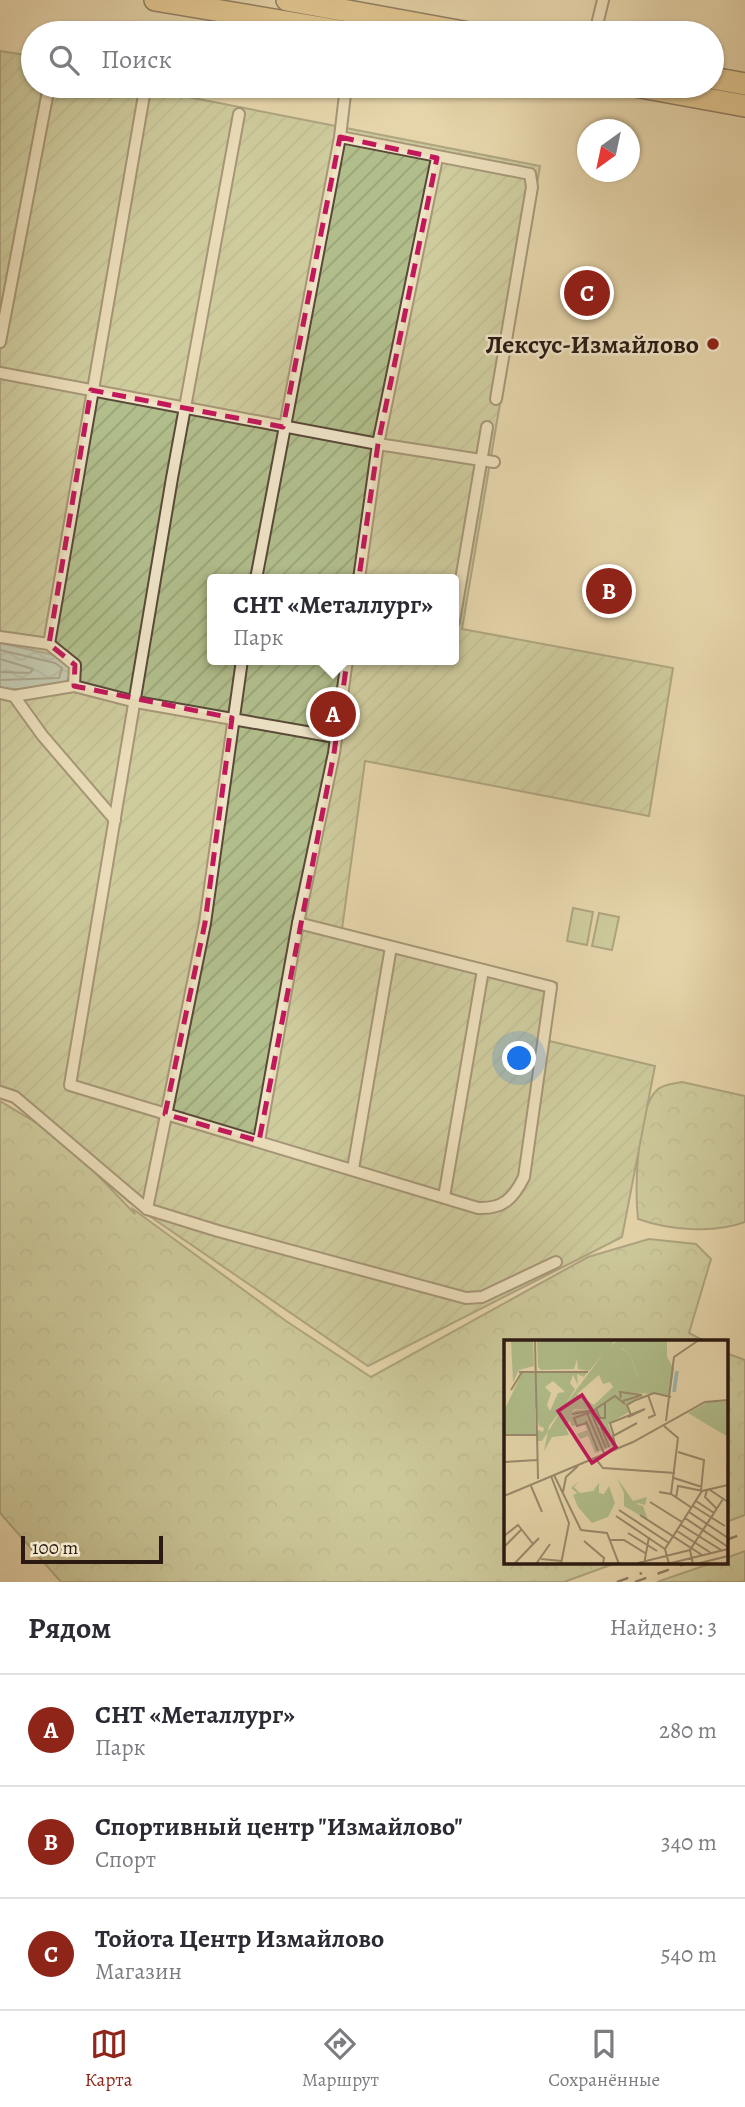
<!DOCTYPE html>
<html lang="ru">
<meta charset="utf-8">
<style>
:root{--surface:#fff;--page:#f2f2f3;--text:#2b2b33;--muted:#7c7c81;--line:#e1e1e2;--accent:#8f2418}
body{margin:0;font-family:Alegreya,serif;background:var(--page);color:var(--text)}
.compass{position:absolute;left:577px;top:119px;width:63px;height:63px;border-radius:50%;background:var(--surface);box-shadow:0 2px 5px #0004;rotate:213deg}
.scale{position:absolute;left:21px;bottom:18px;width:142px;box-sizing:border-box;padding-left:7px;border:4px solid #2a1a12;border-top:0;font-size:19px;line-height:24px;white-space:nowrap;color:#2a1a12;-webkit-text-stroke:5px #efe4c8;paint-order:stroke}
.you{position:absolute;left:520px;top:1059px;width:24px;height:24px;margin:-18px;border:5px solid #fff;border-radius:50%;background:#1a73e8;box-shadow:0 0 0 10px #1a73e833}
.badge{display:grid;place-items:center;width:46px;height:46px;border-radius:50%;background:var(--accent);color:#fff;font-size:23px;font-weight:700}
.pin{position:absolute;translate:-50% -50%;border:4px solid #fff;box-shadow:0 2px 7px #0006}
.popup{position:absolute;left:207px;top:574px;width:252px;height:91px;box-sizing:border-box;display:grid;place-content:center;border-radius:7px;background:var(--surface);filter:drop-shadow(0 2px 5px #0005);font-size:23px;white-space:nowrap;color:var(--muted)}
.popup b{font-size:26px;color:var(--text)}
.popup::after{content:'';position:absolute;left:50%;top:100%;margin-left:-14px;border:14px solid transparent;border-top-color:var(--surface)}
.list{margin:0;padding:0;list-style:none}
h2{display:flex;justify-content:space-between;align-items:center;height:91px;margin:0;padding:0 28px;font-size:30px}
h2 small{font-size:23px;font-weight:400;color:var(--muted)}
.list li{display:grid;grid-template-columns:46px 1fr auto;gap:21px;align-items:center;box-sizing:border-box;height:112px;padding:0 28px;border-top:2px solid var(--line)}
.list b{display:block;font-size:26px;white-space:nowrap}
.list p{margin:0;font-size:23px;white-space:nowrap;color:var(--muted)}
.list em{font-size:23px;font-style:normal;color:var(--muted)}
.icon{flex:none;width:38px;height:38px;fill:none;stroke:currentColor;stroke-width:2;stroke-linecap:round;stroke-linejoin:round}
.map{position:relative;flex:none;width:745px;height:1582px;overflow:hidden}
.search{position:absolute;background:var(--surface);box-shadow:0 2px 5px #0004;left:21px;right:21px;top:21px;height:77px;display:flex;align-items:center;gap:18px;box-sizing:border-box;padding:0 24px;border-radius:38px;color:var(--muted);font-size:26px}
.sheet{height:427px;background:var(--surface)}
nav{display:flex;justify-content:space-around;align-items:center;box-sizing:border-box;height:98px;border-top:2px solid var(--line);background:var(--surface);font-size:19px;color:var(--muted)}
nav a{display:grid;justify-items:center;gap:4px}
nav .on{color:var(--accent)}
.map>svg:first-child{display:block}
.forest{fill:url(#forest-crowns);stroke:#6e6c4f;stroke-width:2}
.garden{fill:url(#garden-furrows);stroke:#6e6c4f;stroke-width:2;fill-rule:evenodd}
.pitch{fill:#b1be8c;stroke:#6e6c4f;stroke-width:2}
.water{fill:url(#water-waves);stroke:#6d7873;stroke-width:2}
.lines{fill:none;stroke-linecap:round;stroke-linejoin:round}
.shore{stroke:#626862;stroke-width:2}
.street-casing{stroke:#594938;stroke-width:14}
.highway-casing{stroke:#2a1a12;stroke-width:24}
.street{stroke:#efe4c8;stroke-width:10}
.highway{stroke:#e3bb76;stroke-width:21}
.rail{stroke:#2a1a12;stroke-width:2.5;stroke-dasharray:12 12;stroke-linecap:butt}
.marked{fill:none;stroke:#c2185b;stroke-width:5;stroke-dasharray:14 9;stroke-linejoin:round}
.poi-dot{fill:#8f2418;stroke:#efe4c8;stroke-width:2.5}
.labels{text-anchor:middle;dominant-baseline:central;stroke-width:5;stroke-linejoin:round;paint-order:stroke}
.poi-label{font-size:26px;font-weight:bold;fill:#2a1a12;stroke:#efe4c8;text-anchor:end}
.inset-river{fill:none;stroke:#99b7b3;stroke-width:3.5}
.inset-road{fill:none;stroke:#9b8b6e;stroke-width:2}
.view{fill:#c2185b;fill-opacity:0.15;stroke:#c2185b;stroke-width:3.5}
.inset-edge{fill:none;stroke:#2a1a12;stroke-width:3.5}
</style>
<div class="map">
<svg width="745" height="1582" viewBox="0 0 745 1582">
<defs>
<pattern id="forest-crowns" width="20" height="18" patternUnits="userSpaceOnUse" patternTransform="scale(1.75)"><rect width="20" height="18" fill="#b1be8c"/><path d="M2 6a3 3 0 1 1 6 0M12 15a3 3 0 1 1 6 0" fill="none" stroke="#98a378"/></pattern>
<pattern id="garden-furrows" width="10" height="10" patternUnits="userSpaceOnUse" patternTransform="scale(1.75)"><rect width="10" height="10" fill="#b1be8c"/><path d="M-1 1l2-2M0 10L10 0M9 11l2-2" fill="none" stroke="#98a378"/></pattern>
<pattern id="water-waves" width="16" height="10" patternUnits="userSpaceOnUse" patternTransform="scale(1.75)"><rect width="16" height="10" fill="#99b7b3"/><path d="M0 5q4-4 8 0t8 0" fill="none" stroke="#7d9490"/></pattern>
</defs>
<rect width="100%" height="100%" fill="#e6d6ab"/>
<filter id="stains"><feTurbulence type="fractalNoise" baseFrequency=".00286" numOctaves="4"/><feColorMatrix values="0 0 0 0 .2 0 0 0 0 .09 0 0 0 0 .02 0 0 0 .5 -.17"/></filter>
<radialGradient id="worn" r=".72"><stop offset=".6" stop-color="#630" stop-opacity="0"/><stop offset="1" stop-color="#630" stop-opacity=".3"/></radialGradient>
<g class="forest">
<path d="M682,1082L745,1096V1222C714,1234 669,1230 638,1219C635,1191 636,1109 657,1090C663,1084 674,1084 682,1082Z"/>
<polygon points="0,1101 62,1138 135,1214 133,1209 286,1321 371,1377 588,1257 649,1239 696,1244 711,1259 689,1333 706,1342 505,1342 505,1563 616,1563 564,1582 61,1582 0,1513"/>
<polygon points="726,1353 745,1360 745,1515 726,1522"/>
<polygon points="745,1551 745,1582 657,1582 712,1563 726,1563 726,1558"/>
</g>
<path class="garden" d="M0,51L33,56V86H132L540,166L462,629L673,668L649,816L365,761L342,929L557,983L545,1040L655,1066L622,1237L368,1366L129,1202L14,1100L0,1096ZM212,579H454V660H212Z"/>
<g class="pitch">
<polygon points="573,908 593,912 587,945 567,941"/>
<polygon points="599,913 619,917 612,950 592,946"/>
</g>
<path class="water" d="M0,643L58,656L69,666C69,670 70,674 69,677C64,692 13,690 0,687Z"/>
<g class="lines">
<g class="shore">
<polyline points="0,650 55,663 62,668 59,678 0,680"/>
<polyline points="0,659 33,669 30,673 0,672"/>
</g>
<g class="street-casing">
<g id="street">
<polyline points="595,33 603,0"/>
<path d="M239,114L172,478L70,1085L478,1208C503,1209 513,1199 524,1177L551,987L298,923"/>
<polyline points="340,137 530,174 532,187 496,399"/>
<polyline points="0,342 49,86"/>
<polyline points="0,373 378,444 494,462"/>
<polyline points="256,579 340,137 346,86"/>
<polyline points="359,579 378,444 437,158"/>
<polyline points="454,621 487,427"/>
<polyline points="0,637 49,644 75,665 74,686"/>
<polyline points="49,644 144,95"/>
<polyline points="0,693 14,696 74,686 136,702 335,737"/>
<polyline points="14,696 42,735 115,820"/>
<polyline points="0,1092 15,1097 147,1209 218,1231 466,1298 482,1297 556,1262"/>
<polyline points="259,1141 298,923 334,753 347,660"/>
<polyline points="353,1169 391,947"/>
<polyline points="444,1197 483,970"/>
<polyline points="147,1209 205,923 242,660"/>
</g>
</g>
<g class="highway-casing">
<g id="highway">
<polyline points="155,0 352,33"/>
<polyline points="287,0 469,33"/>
<polyline points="712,78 745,84"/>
<polyline points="635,86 745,106"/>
</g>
</g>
<use href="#street" class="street"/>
<use href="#highway" class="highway"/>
<g class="rail">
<polyline points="726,1540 745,1533"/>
<polyline points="617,1582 642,1573"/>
<polyline points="635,1582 687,1563"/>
</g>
</g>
<path d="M0 0H745V1582H0ZM340,137L437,158L378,444L334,753L259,1141L165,1114L205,923L232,718L74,686L75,665L49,644L91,390L283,427Z" fill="#e6d6ab" fill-opacity=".55" fill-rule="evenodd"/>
<path class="marked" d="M340,137L437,158L378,444L334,753L259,1141L165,1114L205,923L232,718L74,686L75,665L49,644L91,390L283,427Z"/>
<circle class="poi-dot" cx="713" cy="344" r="7"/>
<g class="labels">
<g class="poi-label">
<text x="699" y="344">Лексус-Измайлово</text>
</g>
</g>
<g transform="translate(504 1340)">
<rect width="224" height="224" fill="#e6d6ab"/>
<path d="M117,8L126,14L134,38L122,39L113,27Z" fill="#b1be8c"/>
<path d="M7,0H29L30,26L15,30L9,42ZM33,0H112L106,6L115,0L163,1V17L170,29L166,55L116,52L90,70L70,69L62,88L65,95L48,97L40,111L45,86L100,13L85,31L74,29L73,19L70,29L37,30L34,27ZM118,8L126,14L134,37L123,39L113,27ZM95,35L99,44L106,42L109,47L90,65L73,54ZM83,32L80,37L73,34L74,45L69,35L66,43L71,49L38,101H34V90L39,92L40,88L35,86L31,65L32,94H0V71L18,33ZM49,41L61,52L54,53L46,71L43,65L47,53L41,47ZM113,138L129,161L143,157L141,165L134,163L132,164L139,166L144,180L120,166V153ZM75,141L70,147L76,153L89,151L95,143V153L100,154L105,146L111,163L104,177L88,183L74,167L69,155L73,153L67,148Z" fill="#b1be8c" fill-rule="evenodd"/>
<path d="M224,61V97L184,73L204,62Z" fill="#b1be8c"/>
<path d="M116,52L138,55L123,65L125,72L104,84L112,105L91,113L84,96L76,99L73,94L83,90L81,84L68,86L65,79L71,70H90Z" fill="#b1be8c"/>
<path class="inset-river" d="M170,52L173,31"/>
<path class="inset-road" d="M31,0L34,139M15,32H84M7,50L18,32M117,58L116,52L138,55L119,61M92,69L96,78H101V62M83,73L100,113M68,74L90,70L111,56L121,64M127,75L123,65L132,60L150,53L167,57M144,78L151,75L144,55M82,81L94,111M162,81L170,17L195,0M83,83L73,86L70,78L87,72L102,108M160,86L174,98L167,154M97,87L105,107M0,95H33M110,96L106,83L141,69L124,77M112,108L109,96L133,83M174,112L200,120L197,150M91,118L99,128L171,133M0,122L33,120M50,135L77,190L103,193L115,224M47,136L65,183L57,224M170,138L198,147M27,146L38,172M203,150L201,157L213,169M206,150L224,162M59,152L62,137L74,126M155,152L167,154L188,168M0,156L129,102L201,62L224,60M172,158L174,146L199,151M192,161L210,173M146,162L178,182M189,166L221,186M115,170L165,203M185,172L224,198M136,175L198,215M112,176L161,209M181,178L224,207M177,185L217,210M173,191L207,213M124,193L153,211M0,196L14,185L29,204M106,200H120L141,213M80,201L100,218L99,224M0,207L18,189M37,219L58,221M134,223L186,210M10,224L35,198M32,224L46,204M140,224L145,197M163,224L224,209M165,224L161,209L198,151L224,145M189,224L186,210L219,159M192,224L224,216"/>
<path class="view" d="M78,55L112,107L88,123L54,71Z"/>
<rect width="224" height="224" class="inset-edge"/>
</g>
<rect width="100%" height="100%" filter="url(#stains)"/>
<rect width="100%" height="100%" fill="url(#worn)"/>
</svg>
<svg class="compass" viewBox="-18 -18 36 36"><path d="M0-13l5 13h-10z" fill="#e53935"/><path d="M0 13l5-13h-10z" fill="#7c7c81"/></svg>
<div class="scale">100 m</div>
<div class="you"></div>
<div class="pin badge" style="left:333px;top:714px">A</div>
<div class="popup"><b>СНТ «Металлург»</b>Парк</div>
<div class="pin badge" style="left:609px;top:591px">B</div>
<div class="pin badge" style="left:587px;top:293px">C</div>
<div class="search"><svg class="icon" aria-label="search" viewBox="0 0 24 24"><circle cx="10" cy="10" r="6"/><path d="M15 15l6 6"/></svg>Поиск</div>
</div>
<section class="sheet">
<h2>Рядом<small>Найдено: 3</small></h2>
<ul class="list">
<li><span class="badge">A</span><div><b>СНТ «Металлург»</b><p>Парк</p></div><em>280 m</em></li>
<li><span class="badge">B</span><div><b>Спортивный центр &quot;Измайлово&quot;</b><p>Спорт</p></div><em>340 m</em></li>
<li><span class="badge">C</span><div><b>Тойота Центр Измайлово</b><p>Магазин</p></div><em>540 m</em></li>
</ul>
</section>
<nav>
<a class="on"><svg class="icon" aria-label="map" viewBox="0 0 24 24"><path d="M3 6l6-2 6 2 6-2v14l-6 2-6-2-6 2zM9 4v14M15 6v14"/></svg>Карта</a>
<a><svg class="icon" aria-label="directions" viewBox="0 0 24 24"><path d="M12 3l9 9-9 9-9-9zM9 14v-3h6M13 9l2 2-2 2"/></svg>Маршрут</a>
<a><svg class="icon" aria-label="saved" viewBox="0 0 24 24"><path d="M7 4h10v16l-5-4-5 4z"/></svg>Сохранённые</a>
</nav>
